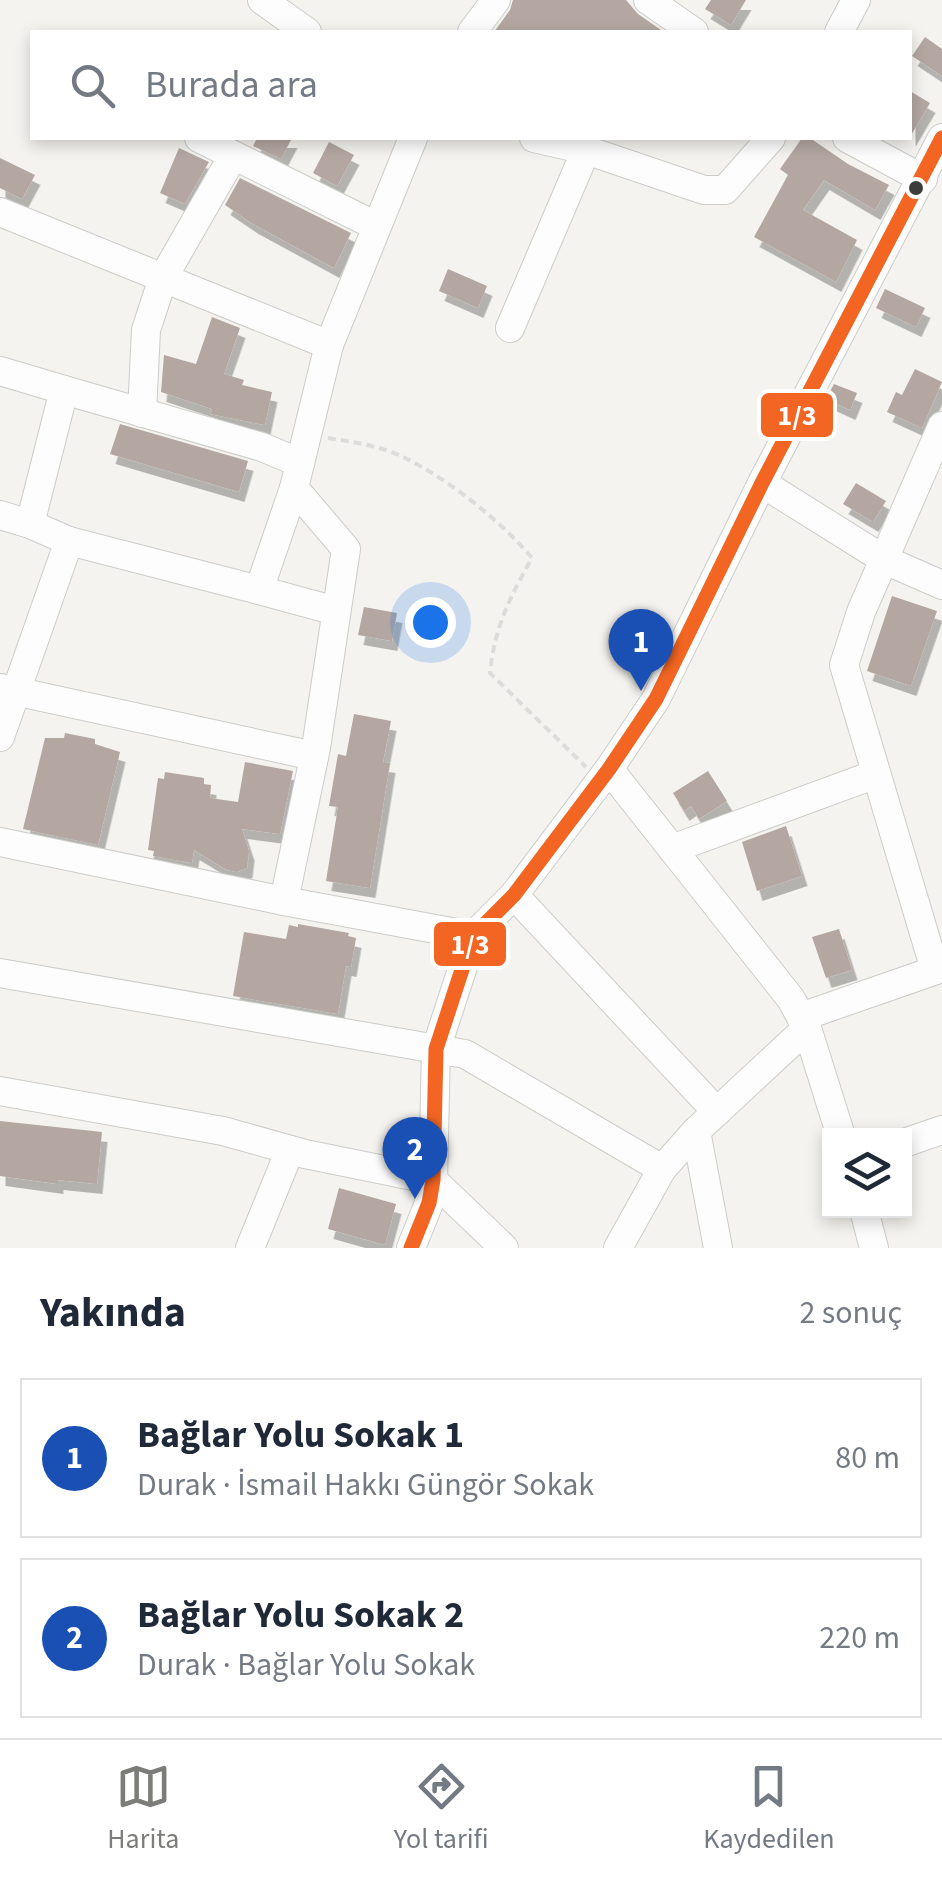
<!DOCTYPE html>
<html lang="tr">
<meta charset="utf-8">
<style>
:root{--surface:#fff;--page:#f6f6f7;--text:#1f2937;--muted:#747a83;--line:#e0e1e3;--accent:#7c7c79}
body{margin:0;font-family:"Source Sans 3",sans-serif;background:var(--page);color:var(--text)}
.controls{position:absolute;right:30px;bottom:30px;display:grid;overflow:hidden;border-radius:0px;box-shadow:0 5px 15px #0003}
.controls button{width:90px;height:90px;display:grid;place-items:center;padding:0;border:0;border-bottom:2px solid var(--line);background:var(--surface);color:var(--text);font:50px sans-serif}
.you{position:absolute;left:430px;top:622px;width:35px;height:35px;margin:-25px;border:8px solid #fff;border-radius:50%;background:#1a73e8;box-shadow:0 0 0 15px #1a73e833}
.badge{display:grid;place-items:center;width:65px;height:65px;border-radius:50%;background:var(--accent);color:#fff;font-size:32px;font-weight:700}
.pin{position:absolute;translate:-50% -82px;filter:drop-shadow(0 2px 5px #0008)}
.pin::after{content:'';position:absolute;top:52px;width:35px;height:30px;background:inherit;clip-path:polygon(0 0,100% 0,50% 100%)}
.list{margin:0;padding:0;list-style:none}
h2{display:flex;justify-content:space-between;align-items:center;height:130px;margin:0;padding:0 40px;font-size:42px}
h2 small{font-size:32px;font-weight:400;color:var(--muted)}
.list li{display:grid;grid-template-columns:65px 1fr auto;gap:30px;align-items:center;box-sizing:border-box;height:160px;margin:0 20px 20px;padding:0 20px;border:2px solid var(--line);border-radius:0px}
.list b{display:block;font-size:38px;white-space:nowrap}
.list p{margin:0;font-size:32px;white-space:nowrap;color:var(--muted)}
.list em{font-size:32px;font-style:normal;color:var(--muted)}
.icon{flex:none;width:55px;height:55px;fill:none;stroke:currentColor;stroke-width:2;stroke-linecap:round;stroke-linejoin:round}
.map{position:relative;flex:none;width:942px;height:1248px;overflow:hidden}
.search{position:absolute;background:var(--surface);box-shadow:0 5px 15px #0003;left:30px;right:30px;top:30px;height:110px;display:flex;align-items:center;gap:25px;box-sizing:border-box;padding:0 35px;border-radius:0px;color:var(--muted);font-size:38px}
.sheet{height:490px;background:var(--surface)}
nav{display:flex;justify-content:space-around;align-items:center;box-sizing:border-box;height:140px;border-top:2px solid var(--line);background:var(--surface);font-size:28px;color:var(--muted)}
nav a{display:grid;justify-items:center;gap:5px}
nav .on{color:var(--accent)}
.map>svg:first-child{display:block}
.building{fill:#b4a7a1;filter:url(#shadow)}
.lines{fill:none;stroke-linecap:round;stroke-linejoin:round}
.minor-casing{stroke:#ccccc9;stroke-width:30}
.path{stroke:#dcdcdb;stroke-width:4;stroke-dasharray:8 5;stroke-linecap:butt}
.minor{stroke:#fdfdfd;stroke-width:28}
.bus-1-casing{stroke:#fff;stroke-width:22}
.bus-1{stroke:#f26522;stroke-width:15}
.bus-dot{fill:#3c3c3a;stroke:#fff;stroke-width:4}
.line-badge{stroke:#fff;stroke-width:4}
.badge-label{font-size:28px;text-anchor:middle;font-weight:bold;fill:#fff}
</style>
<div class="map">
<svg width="942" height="1248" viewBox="0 0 942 1248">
<defs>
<filter id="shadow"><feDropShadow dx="5.5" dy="10" stdDeviation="0" flood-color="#0004"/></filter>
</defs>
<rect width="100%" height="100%" fill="#f4f3ef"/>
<g class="building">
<polygon points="513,0 626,0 638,14 664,32 494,32 510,10"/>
<polygon points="711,0 746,0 731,25 705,9"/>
<polygon points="925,37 942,49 942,76 912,56"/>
<polygon points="910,91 930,103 910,137"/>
<polygon points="257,138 292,138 281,159 253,146"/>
<polygon points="802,138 810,138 848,164 889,185 875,210 824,180 803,210 857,240 836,282 754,237 788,175 780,169"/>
<polygon points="329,142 354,155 337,186 313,173"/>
<polygon points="179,148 209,162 185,204 160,193"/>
<polygon points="0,158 35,175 22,199 0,188"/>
<polygon points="240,178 351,233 334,268 253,224 225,205"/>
<polygon points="448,269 487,286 478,308 439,291"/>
<polygon points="885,289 925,308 916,327 876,308"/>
<polygon points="212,317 240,328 224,374 244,380 242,385 272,392 265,425 210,414 212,409 161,392 164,355 196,364"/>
<polygon points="915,369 942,382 922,428 887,412 896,392 902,395"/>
<polygon points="834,384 857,393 850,410 826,399"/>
<polygon points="120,424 248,461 239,492 110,454"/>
<polygon points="856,483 886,501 873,522 843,504"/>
<polygon points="892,596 937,611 911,686 867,671"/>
<polygon points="364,607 397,613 392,641 358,635"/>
<polygon points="354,714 391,721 383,762 390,763 370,888 326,881 338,807 329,806 338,754 346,756"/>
<polygon points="65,733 95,739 95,744 120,752 98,845 23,829 45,738 64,738"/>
<polygon points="245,762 293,771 280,834 242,829 249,851 247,868 237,872 227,870 194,850 192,863 153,856 154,851 148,850 158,778 164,779 165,772 204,778 204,784 211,785 210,798 238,802"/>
<polygon points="708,771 727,801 699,819 691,806 684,811 673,793"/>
<polygon points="786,826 802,876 757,891 742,842"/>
<polygon points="298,924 349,933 348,936 356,938 351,967 346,966 338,1014 233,996 244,932 286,939 289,925 298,927"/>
<polygon points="839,929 852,970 826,978 812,937"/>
<polygon points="0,1121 102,1132 97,1184 58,1180 58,1184 0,1176"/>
<polygon points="339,1188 396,1204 385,1245 328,1229"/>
</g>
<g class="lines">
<g class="minor-casing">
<g id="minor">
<polyline points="262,0 307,32"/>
<polyline points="648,0 694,32"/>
<polyline points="472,32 496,0"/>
<polyline points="839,32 856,0"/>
<polyline points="199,138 376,226"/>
<polyline points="534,138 586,150 704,190 725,190 771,138"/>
<polyline points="847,138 923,179"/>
<polyline points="0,212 329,345"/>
<polyline points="510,328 586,150"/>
<polyline points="0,371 64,390 30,524 69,541 0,737"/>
<polyline points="64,390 262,447 300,463"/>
<polyline points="142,413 146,330 163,278 233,156"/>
<polyline points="762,483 885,560 942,585"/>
<polyline points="0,515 30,524"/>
<polyline points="69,541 259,590 294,488 329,345 413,138"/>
<polyline points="259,590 336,611"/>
<polyline points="0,688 314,756"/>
<polyline points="609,769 791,999 807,1028 841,1136"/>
<polyline points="0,842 284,901 473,936"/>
<polyline points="672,849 876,774"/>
<polyline points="514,895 717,1112"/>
<polyline points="284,901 316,748 346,549 294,488"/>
<polyline points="935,970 844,665 861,612 942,426"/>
<polyline points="0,973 465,1054 662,1169"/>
<polyline points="801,1017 942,968"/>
<polyline points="0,1091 223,1131 305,1154 433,1180 504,1248"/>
<polyline points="696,1131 718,1248"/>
<polyline points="904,1143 942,1130"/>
<polyline points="864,1210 874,1248"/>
<polyline points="250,1248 290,1150"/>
<polyline points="411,1248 429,1203 433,1180 436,1049 473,936 514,895 609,769 656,699 762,483 942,138"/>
<polyline points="618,1248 662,1169 696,1131 807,1028"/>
</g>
</g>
<path class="path" d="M328,438C353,442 381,446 403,457C447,478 501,521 532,558C509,599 495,626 490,673L586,767"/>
<use href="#minor" class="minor"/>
<g class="bus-1-casing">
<polyline id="bus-1" points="411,1248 429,1203 433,1180 436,1049 473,936 514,895 609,769 656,699 762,483 942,138"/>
</g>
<use href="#bus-1" class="bus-1"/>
</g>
<circle class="bus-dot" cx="916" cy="188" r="9"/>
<g class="line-badge">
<rect x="759" y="391" width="76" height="48" rx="10" fill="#f26522"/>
<rect x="432" y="920" width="76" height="48" rx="10" fill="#f26522"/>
</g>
<g class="badge-label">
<text x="797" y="425">1/3</text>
<text x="470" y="954">1/3</text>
</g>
</svg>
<div class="controls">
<button><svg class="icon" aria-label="layers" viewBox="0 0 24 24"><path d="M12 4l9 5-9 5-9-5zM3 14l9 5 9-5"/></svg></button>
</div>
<div class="you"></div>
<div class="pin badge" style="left:641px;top:691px;background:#1a4fb4">1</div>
<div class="pin badge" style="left:415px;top:1199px;background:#1a4fb4">2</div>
<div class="search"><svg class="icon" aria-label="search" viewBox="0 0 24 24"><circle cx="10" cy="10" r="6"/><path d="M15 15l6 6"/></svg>Burada ara</div>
</div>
<section class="sheet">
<h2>Yakında<small>2 sonuç</small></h2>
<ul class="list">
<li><span class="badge" style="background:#1a4fb4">1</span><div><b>Bağlar Yolu Sokak 1</b><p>Durak · İsmail Hakkı Güngör Sokak</p></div><em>80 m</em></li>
<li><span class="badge" style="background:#1a4fb4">2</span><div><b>Bağlar Yolu Sokak 2</b><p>Durak · Bağlar Yolu Sokak</p></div><em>220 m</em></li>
</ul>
</section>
<nav>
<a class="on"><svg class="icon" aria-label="map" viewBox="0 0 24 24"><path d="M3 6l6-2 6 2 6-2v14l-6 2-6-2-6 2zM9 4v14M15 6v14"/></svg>Harita</a>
<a><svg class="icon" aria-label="directions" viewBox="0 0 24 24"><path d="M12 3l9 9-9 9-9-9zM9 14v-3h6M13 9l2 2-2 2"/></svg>Yol tarifi</a>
<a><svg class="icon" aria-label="saved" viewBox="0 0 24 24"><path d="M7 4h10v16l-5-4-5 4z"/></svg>Kaydedilen</a>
</nav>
